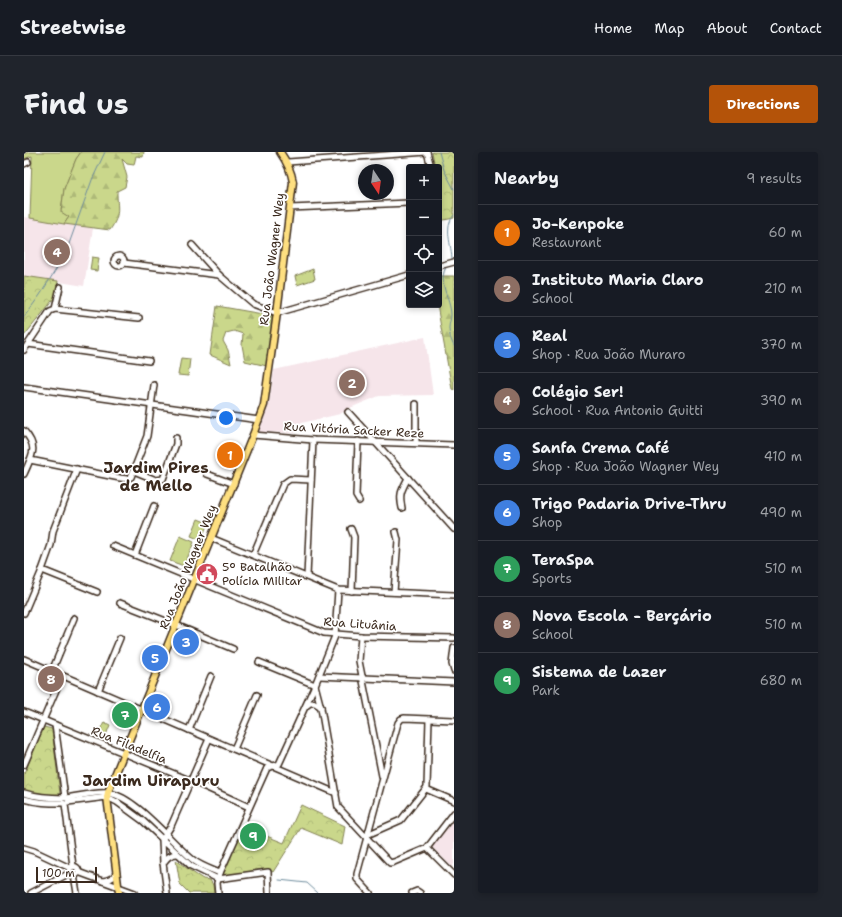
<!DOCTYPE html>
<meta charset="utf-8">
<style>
:root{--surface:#171b24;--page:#20242c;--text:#f1f3f6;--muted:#9ea1a6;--line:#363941;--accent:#b45309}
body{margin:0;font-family:"Shantell Sans",sans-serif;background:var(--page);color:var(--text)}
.controls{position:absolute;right:12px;top:12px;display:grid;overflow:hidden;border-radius:4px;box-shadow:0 2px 6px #0003}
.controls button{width:36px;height:36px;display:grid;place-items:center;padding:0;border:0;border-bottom:1px solid var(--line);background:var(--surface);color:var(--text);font:20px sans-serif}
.compass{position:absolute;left:334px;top:12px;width:36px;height:36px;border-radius:50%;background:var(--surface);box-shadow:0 2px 6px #0003;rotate:167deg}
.scale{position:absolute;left:12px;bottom:10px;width:61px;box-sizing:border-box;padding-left:4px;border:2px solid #3b2a1e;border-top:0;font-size:11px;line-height:14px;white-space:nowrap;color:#3b2a1e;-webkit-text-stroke:3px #fff;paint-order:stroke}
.you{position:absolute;left:202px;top:266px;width:14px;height:14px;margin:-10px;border:3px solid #fff;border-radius:50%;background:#1a73e8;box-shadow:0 0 0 6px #1a73e833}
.badge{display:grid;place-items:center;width:26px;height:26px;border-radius:50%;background:var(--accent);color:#fff;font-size:13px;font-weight:700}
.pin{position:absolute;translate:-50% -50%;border:2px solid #fff;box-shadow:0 1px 4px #0006}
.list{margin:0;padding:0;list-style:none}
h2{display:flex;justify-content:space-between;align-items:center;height:52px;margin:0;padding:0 16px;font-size:17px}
h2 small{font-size:13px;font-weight:400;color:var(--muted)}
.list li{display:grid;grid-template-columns:26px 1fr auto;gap:12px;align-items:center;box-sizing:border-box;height:56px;padding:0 16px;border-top:1px solid var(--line)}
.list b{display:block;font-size:15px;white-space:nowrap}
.list p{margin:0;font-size:13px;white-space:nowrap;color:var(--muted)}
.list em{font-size:13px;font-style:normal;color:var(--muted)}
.icon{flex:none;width:22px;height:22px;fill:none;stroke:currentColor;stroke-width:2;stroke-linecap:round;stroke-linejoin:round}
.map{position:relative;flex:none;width:430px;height:741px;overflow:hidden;border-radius:4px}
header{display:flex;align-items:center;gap:24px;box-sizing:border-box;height:56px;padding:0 20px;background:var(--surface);border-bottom:1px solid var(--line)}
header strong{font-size:19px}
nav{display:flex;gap:22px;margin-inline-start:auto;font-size:14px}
.intro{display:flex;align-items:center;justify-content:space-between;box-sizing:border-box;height:96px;padding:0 24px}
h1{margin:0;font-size:28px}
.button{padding:10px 18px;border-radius:4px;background:var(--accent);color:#fff;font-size:14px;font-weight:700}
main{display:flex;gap:24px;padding:0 24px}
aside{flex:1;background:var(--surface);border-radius:4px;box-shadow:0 2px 6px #0003}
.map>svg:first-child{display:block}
.built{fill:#f6e5ea}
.grass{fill:#cad78b;stroke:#828054}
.forest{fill:url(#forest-firs);stroke:#828054}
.park{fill:url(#park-crowns);stroke:#828054}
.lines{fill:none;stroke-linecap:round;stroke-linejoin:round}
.stream{stroke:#6e8c9d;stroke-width:1}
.minor-casing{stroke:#3b2a1e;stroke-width:8}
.major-casing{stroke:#3b2a1e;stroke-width:9}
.minor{stroke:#fff;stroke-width:5}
.major{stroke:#fedf80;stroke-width:6}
.labels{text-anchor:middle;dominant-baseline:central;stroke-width:3.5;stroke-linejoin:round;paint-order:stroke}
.street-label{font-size:12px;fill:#3b2a1e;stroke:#fff}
.poi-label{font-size:12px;fill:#3b2a1e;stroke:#fff;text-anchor:start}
.district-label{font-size:16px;font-weight:bold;fill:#3b2a1e;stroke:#fff}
</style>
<header>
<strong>Streetwise</strong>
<nav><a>Home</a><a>Map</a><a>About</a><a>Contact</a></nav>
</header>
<div class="intro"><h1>Find us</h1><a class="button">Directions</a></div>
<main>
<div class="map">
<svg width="430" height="741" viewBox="0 0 430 741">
<defs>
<pattern id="forest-firs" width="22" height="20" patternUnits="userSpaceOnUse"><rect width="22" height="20" fill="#cad78b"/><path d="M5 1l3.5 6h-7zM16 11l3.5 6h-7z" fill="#aeb978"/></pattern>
<pattern id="park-crowns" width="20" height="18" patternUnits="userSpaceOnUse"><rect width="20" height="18" fill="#cad78b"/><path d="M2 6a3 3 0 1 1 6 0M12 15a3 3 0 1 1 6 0" fill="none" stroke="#aeb978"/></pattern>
</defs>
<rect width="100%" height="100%" fill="#fff"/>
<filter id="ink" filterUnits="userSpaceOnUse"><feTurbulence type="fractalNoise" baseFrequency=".025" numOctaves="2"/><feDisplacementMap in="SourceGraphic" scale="8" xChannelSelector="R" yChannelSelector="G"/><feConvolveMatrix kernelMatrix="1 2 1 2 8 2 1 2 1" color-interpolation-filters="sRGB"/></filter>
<g filter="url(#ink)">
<g class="built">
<polygon points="0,65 69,76 60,134 0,124"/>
<polygon points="401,185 409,243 355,244 326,256 316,262 273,272 272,281 235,280 245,250 250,218"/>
<polygon points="430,668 430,712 428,715 408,695"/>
</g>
<g class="grass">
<polygon points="4,0 57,0 52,7 40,37 37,59 45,65 40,72 6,66 8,4 0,7 0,2"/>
<polygon points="68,105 75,106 73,119 66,118"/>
<polygon points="157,206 166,207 164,224 154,223"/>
<polygon points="174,367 184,371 177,388 167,384"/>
<polygon points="156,384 170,390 160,414 146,409"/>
<polygon points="80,570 86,573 80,588 74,585"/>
</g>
<g class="forest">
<path d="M57,0H120L119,5L112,4L110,13L103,12L98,7L103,25L101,35L93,39C93,57 97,62 86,78L40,72L45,65L37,60L40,37L52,7Z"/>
<polygon points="415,124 430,124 430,238 428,237 413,153 415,153"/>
<polygon points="193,154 250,164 243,214 221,209 218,193 219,182 210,179 202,181 199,189 204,198 207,212 186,203"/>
</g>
<g class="park">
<polygon points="408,0 430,0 430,66 415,69 415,15 411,15"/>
<polygon points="289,117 291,127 273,133 271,124"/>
<polygon points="0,124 34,129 32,143 25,153 0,184"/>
<path d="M20,575L28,577L36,642C24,642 11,642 0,638V622Z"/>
<polygon points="277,653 321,674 318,693 277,676 249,720 243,717 202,723 199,722 199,719 220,675 260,691"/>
<polygon points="152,708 168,720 179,727 186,728 189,733 190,741 165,741 156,732"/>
</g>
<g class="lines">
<g class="stream">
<polyline points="415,0 420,18 430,37"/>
<path d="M428,108C428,93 419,76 430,63"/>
<path d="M423,114C412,129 427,147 427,163C427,167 425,172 425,176C425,182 427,189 430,194"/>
<polyline points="0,165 16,143 41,103 68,28 81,0"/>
<polyline points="255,728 283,731 294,741"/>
</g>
<g class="minor-casing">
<g id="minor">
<polyline points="403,0 407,15"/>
<polyline points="264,10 403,0"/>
<polyline points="0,12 4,10"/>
<polyline points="266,56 385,51"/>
<polyline points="168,93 195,123 229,152 253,161 385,123"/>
<circle cx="95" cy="109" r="5"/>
<polyline points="100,111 195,123"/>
<polyline points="415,114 430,110"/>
<polyline points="31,157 115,166"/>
<polyline points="4,192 125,209"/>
<polyline points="0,198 26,159 31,157 36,135"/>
<polyline points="0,235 235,268"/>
<polyline points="324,260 430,377"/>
<path d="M0,279C15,296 8,303 0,322"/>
<polyline points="229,283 289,288 430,293"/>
<polyline points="334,289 332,344 335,349"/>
<polyline points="392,291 392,252"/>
<polyline points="6,308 96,326 103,327 107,325 123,284 130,233"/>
<polyline points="110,319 132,328 139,327 152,292 152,286"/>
<polyline points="183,322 210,332"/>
<path d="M378,356C375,342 377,339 384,326"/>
<polyline points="327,377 330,385 328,439"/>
<polyline points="187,386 314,438 430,443"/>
<polyline points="89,394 300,481 337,484 430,486"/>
<polyline points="111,403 130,354"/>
<polyline points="229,403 259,332 266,327 287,328"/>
<polyline points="18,418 73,440"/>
<polyline points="283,425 289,288"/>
<polyline points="370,440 374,388 372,380"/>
<polyline points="96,451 152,473 209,497"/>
<polyline points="0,461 18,418 27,393 29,379 53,317"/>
<polyline points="337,484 335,509 358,624"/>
<polyline points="430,496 428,512 430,519"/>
<polyline points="0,507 312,641"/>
<polyline points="235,510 291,533 297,556 314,655 366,711 370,710 403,696 430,661"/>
<polyline points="28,519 50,466"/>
<polyline points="295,524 430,530"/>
<polyline points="74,539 96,486"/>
<polyline points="282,554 286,551 291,551 297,555"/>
<polyline points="0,560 170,630 225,655"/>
<polyline points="31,573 41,645"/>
<polyline points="165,578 187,524"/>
<polyline points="210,597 233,543"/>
<polyline points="0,613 38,524"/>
<polyline points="402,637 430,649"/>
<path d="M0,641C13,645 26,646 40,646"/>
<path d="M42,646C54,644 75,639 85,641C112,645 147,690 168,707C176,714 186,717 196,721"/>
<path d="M0,647C13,651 25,651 39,651"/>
<polyline points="44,650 83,645 93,650 119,669 167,714 194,727 244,720 245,741"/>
<polyline points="41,652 49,714"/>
<polyline points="343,683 377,668 403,635 405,567"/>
<polyline points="0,696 10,699 46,716"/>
<polyline points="403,696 430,723"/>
<path d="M139,711C143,706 146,702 153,702"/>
<circle cx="50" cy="719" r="4.5"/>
<polyline points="54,720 111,741"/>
<polyline points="50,723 53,741"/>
<path d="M79,729C85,728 90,726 92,721"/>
<polyline points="7,741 46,721"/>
<polyline points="143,741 139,711 138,688 147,674 185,587"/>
<polyline points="194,741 193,731 196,721 243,616 255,612 291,533 311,484 314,438"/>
<polyline points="346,741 333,727 333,722 374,571 377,567 380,566 430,568"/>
<polyline points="388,741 393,739 396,741"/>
</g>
</g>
<g class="major-casing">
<path id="major" d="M95,741L83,645L84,640L229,283L240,253L253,161L269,30C267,18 263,10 256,0"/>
</g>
<use href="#minor" class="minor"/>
<use href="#major" class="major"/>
</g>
</g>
<defs>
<g id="civic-disc" transform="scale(1.15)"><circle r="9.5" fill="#d1495b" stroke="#fff"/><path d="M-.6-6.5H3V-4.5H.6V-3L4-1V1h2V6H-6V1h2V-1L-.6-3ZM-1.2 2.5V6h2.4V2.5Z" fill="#fff"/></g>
</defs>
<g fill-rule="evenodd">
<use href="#civic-disc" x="183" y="422"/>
</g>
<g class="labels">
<g class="street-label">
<text transform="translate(248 107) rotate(-83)">Rua João Wagner Wey</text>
<text transform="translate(330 278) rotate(3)">Rua Vitória Sacker Reze</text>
<text transform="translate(164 415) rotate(-68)">Rua João Wagner Wey</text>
<text transform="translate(336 472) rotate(4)">Rua Lituânia</text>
<text transform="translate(105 593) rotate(22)">Rua Filadelfia</text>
</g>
<g class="poi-label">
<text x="198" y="415">5º Batalhão<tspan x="198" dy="14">Polícia Militar</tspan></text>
</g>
<g class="district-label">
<text x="132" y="315">Jardim Pires<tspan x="132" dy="18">de Mello</tspan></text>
<text x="127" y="628">Jardim Uirapuru</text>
</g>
</g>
</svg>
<div class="controls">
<button>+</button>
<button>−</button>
<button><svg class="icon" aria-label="locate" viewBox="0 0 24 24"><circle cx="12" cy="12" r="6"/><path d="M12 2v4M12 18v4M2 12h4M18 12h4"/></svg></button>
<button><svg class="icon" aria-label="layers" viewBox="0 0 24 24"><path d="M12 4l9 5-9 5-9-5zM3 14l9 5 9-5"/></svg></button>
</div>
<svg class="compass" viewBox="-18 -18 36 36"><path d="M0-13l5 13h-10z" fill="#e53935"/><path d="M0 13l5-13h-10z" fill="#9ea1a6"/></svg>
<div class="scale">100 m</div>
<div class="you"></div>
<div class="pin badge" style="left:206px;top:303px;background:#e8710a">1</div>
<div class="pin badge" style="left:328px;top:231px;background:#8d6e63">2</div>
<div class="pin badge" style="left:162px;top:490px;background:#3f7fe0">3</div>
<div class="pin badge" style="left:33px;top:100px;background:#8d6e63">4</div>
<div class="pin badge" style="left:131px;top:506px;background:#3f7fe0">5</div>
<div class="pin badge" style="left:133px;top:555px;background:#3f7fe0">6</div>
<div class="pin badge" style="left:101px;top:563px;background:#2e9e5b">7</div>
<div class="pin badge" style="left:27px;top:527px;background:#8d6e63">8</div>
<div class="pin badge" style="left:229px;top:684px;background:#2e9e5b">9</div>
</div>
<aside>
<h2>Nearby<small>9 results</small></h2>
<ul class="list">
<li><span class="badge" style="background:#e8710a">1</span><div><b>Jo-Kenpoke</b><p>Restaurant</p></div><em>60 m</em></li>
<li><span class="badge" style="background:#8d6e63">2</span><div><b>Instituto Maria Claro</b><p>School</p></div><em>210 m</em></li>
<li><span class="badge" style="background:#3f7fe0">3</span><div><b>Real</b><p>Shop · Rua João Muraro</p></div><em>370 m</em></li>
<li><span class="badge" style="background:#8d6e63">4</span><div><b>Colégio Ser!</b><p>School · Rua Antonio Guitti</p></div><em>390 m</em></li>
<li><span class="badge" style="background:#3f7fe0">5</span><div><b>Sanfa Crema Café</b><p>Shop · Rua João Wagner Wey</p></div><em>410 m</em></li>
<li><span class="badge" style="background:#3f7fe0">6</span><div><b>Trigo Padaria Drive-Thru</b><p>Shop</p></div><em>490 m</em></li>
<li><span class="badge" style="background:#2e9e5b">7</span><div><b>TeraSpa</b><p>Sports</p></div><em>510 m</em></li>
<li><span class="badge" style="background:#8d6e63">8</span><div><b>Nova Escola - Berçário</b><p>School</p></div><em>510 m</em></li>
<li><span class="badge" style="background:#2e9e5b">9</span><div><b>Sistema de Lazer</b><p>Park</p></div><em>680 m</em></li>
</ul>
</aside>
</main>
